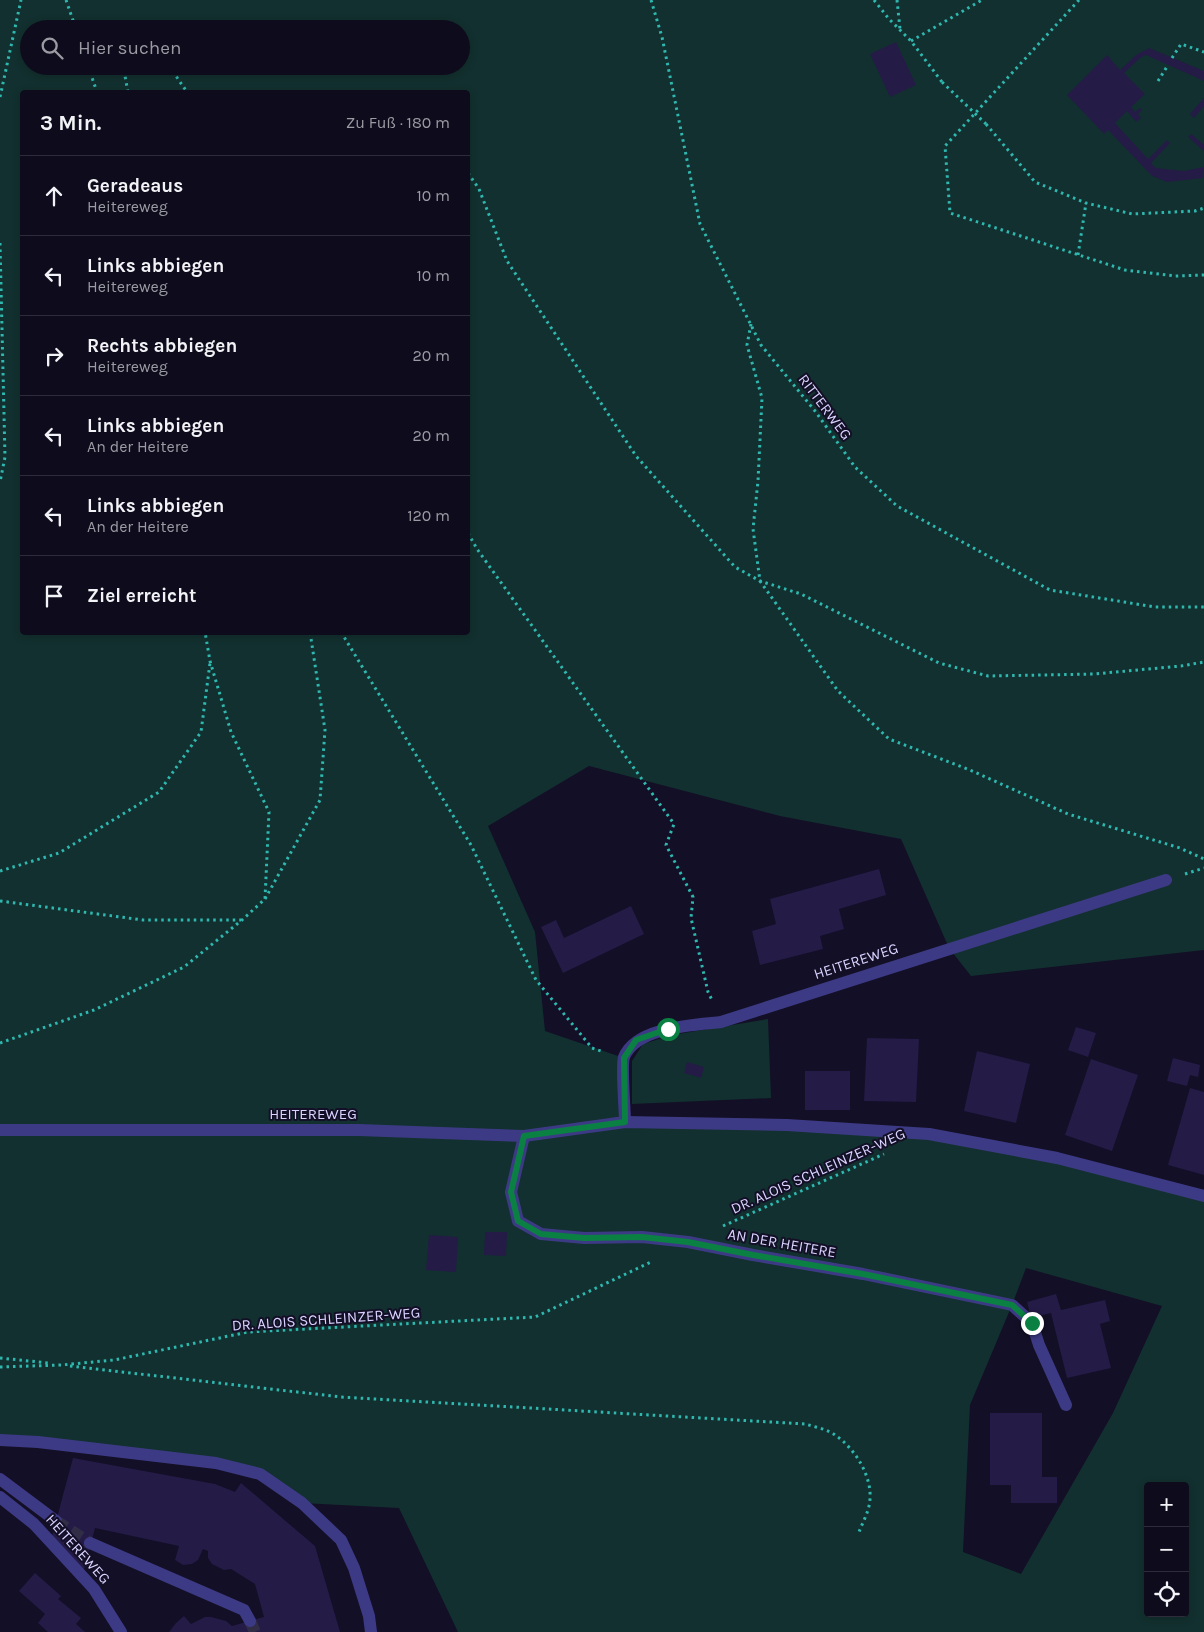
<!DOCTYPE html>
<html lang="de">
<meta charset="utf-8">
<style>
:root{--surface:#0e0b1c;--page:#1c1929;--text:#f1f3f6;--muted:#9b9ba3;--line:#2e2b3b}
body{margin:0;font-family:Karla,sans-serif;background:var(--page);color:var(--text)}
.controls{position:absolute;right:15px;bottom:15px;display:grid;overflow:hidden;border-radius:5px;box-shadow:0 2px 8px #0003}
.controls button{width:45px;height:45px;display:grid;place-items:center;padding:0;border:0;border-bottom:1px solid var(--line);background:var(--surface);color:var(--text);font:25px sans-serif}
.stop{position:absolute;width:15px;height:15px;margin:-11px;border:4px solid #0b8043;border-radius:50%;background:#fff}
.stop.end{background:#0b8043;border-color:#fff;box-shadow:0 1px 5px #0008}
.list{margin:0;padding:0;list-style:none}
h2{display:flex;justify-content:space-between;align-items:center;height:65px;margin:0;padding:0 20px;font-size:21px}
h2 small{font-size:16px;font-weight:400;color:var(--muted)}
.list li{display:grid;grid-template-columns:32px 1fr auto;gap:15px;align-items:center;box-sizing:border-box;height:80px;padding:0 20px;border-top:1px solid var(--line)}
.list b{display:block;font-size:19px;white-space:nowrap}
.list p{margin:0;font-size:16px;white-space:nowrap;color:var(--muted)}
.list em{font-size:16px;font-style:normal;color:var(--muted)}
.icon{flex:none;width:28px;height:28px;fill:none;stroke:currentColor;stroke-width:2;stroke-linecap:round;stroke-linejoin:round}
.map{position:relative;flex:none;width:1204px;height:1632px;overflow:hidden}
.search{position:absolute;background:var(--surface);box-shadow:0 2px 8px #0003;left:20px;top:20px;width:450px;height:55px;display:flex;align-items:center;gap:12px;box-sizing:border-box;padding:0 18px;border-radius:28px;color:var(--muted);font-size:19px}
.panel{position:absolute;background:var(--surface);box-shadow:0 2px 8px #0003;left:20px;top:90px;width:450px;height:545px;border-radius:5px}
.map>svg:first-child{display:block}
.green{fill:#12302f;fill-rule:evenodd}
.building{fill:#241b47}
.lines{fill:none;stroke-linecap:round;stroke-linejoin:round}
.minor-tunnel{stroke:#312d47;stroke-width:12;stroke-dasharray:12 6;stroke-linecap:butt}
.path{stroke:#2fb8b0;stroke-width:3;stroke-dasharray:2.5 4;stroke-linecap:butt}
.minor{stroke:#3d3a85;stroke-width:12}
.path-bridge{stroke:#2fb8b0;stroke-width:3;stroke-dasharray:2.5 4;stroke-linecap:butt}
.route{stroke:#0b8043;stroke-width:6}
.labels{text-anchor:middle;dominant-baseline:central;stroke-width:4;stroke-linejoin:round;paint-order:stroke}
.street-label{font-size:15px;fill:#d9d4ff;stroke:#130f26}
</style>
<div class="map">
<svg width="1204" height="1632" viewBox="0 0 1204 1632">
<rect width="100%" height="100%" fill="#130f26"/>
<g class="green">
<path d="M0,0H1204V950L971,976L949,948L901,839L780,816L589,766L488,826L535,932L545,1031L624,1058L625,1122L929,1134L1204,1196V1632H458L399,1508L302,1503L260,1474L0,1440ZM29,29H461V66H29ZM22,92H468V632H22ZM1026,1268L1162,1306L1113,1413L1021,1574L963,1552L970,1405L1012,1305ZM1148,1486H1185V1613H1148Z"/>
<polygon points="768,1019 771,1098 632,1104 632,1061 643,1044 672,1035"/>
</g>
<g class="building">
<polygon points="896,42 916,85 890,97 870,54"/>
<polygon points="1149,48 1204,71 1204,81 1146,55 1140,58 1124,73 1145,94 1131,107 1135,112 1140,108 1142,110 1138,114 1141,118 1136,122 1127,111 1115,123 1148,159 1167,140 1170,143 1151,163 1156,168 1184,171 1204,167 1203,178 1167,182 1152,176 1108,130 1104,134 1067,95 1107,55 1120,70 1136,55"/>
<polygon points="1204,98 1204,106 1194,118 1190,114"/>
<polygon points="1191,134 1204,145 1204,151 1188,137"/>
<polygon points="879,869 886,895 839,909 844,929 820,936 823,949 760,965 752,931 776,924 770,899"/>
<polygon points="631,906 644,934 563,973 541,927 556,920 564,938"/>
<polygon points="1076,1027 1096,1033 1088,1057 1068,1050"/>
<polygon points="867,1038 919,1039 916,1102 864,1101"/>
<polygon points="977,1051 1030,1064 1016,1123 964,1111"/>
<polygon points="1173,1058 1200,1065 1198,1077 1190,1075 1187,1086 1167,1081"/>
<polygon points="1091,1059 1138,1075 1112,1151 1065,1135"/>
<polygon points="687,1062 704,1067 701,1078 684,1073"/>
<rect x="805" y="1071" width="45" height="39"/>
<polygon points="1190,1088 1204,1092 1204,1175 1168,1165"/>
<polygon points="485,1232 507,1232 506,1256 484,1255"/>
<polygon points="429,1235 458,1237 456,1272 426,1270"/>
<polygon points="1056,1294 1061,1310 1105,1300 1110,1321 1100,1324 1111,1368 1067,1378 1051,1313 1031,1318 1027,1302"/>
<polygon points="990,1413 1042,1413 1042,1477 1057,1477 1057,1503 1011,1503 1011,1485 990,1485"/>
<polygon points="73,1458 215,1484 235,1492 241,1483 315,1546 340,1632 169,1632 176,1623 184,1616 191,1624 205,1617 211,1617 226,1621 232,1626 264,1617 255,1584 231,1569 224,1570 212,1564 208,1558 208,1551 203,1549 198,1560 192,1564 183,1565 175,1560 179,1546 95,1528 84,1570 51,1540"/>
<polygon points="35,1573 61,1596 58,1599 81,1618 76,1624 85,1632 48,1632 38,1623 45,1614 19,1591"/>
</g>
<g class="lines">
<g class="minor-tunnel">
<polyline points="56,1521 90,1543"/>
<polyline points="250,1621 255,1632"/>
</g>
<g class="path">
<polyline points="66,0 76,29"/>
<polyline points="651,0 662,37 700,224 761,345 815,411 855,467 897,506 1050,590 1155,607 1204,607"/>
<polyline points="874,0 889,19 911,41 942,82"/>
<polyline points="897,0 900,29"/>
<polyline points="1079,0 945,146 950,213 1125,270 1175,276 1204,275"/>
<polyline points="911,41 982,0"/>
<polyline points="1172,58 1181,44 1204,52"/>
<polyline points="88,66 97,92"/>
<polyline points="169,66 187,92"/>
<polyline points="1158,81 1168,65"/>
<polyline points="128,92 125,76 134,66"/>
<polyline points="0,97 21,0"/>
<polyline points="986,124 1035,182 1086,203 1132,214 1195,211 1204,208"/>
<polyline points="468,173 479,189 507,261 636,456 735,567 760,581 801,594 939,663 988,676 1094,674 1181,666 1204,662"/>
<polyline points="0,243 5,457 0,482"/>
<polyline points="1078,255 1086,203"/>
<polyline points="751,324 747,345 762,398 758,481 753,529 760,581 838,691 889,739 970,770 1068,814 1180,848 1204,859"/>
<polyline points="468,533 477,549 674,824 666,845 693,897 691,918 708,992 712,1000"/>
<polyline points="341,632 471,845 536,980 592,1048 604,1052"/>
<polyline points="0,871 59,853 159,792 201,732 210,663"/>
<polyline points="1185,874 1204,868"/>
<polyline points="265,899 320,800 325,730 310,632"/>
<polyline points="0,901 143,920 241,920"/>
<polyline points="0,1043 94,1010 184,967 242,920 265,899 269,812 231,732 210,661 205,632"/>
<polyline points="723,1226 884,1154"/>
<polyline points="0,1358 49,1363"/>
<path d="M70,1366L341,1397L805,1424C815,1427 827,1429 835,1435C856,1449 875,1480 869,1506C867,1515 862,1524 859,1532"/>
<polyline points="0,1367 61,1365 114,1360 248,1332 535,1317 651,1262"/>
</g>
<g class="minor">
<path d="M625,1122C625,1110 621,1066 624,1057C636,1027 693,1025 721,1022L1166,880"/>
<polyline points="0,1130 359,1130 524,1136 625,1122 787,1125 929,1134 1057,1158 1204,1196"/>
<polyline points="524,1136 511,1192 518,1221 541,1234 584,1238 642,1237 688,1242 753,1255 863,1274 1012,1305 1032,1323 1039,1345 1066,1405"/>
<polyline points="0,1440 38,1442 216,1463 260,1474 302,1503 341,1540 354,1568 369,1616 371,1632"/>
<polyline points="0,1479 56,1521"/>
<polyline points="0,1497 34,1524 94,1589 121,1632"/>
<polyline points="90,1543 244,1610 250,1621"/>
</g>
<polyline class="path-bridge" points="942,82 986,124"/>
</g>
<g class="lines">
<polyline class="route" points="668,1029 636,1040 624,1058 625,1122 524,1136 511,1192 518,1221 541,1234 584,1238 642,1237 688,1242 753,1255 863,1274 1012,1305 1032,1323"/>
</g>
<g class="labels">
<g class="street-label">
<text transform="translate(825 407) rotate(53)">RITTERWEG</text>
<text transform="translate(856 961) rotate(-18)">HEITEREWEG</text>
<text x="313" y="1114">HEITEREWEG</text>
<text transform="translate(818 1171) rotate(-24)">DR. ALOIS SCHLEINZER-WEG</text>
<text transform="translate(782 1243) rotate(10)">AN DER HEITERE</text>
<text transform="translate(326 1319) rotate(-4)">DR. ALOIS SCHLEINZER-WEG</text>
<text transform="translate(78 1549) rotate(48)">HEITEREWEG</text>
</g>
</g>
</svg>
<div class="controls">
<button>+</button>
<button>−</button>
<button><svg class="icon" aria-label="locate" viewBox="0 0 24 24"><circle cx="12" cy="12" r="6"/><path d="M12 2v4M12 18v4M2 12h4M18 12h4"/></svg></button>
</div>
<div class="stop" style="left:668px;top:1029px"></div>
<div class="stop end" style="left:1032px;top:1323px"></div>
<div class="search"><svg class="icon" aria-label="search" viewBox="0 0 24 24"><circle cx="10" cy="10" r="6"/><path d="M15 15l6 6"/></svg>Hier suchen</div>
<section class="panel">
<h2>3 Min.<small>Zu Fuß · 180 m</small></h2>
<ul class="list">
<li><svg class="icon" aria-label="ahead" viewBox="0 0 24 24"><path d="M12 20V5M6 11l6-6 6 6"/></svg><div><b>Geradeaus</b><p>Heitereweg</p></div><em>10 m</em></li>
<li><svg class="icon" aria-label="left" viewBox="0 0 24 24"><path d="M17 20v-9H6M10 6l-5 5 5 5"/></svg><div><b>Links abbiegen</b><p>Heitereweg</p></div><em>10 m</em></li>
<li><svg class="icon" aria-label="right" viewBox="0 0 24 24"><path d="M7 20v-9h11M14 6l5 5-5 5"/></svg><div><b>Rechts abbiegen</b><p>Heitereweg</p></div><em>20 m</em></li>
<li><svg class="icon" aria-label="left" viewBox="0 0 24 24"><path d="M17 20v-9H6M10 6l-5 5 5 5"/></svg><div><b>Links abbiegen</b><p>An der Heitere</p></div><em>20 m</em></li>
<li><svg class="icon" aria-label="left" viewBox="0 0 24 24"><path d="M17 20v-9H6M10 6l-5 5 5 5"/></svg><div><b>Links abbiegen</b><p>An der Heitere</p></div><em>120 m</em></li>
<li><svg class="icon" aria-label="arrive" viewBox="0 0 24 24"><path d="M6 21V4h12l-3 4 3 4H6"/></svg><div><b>Ziel erreicht</b></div></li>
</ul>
</section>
</div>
